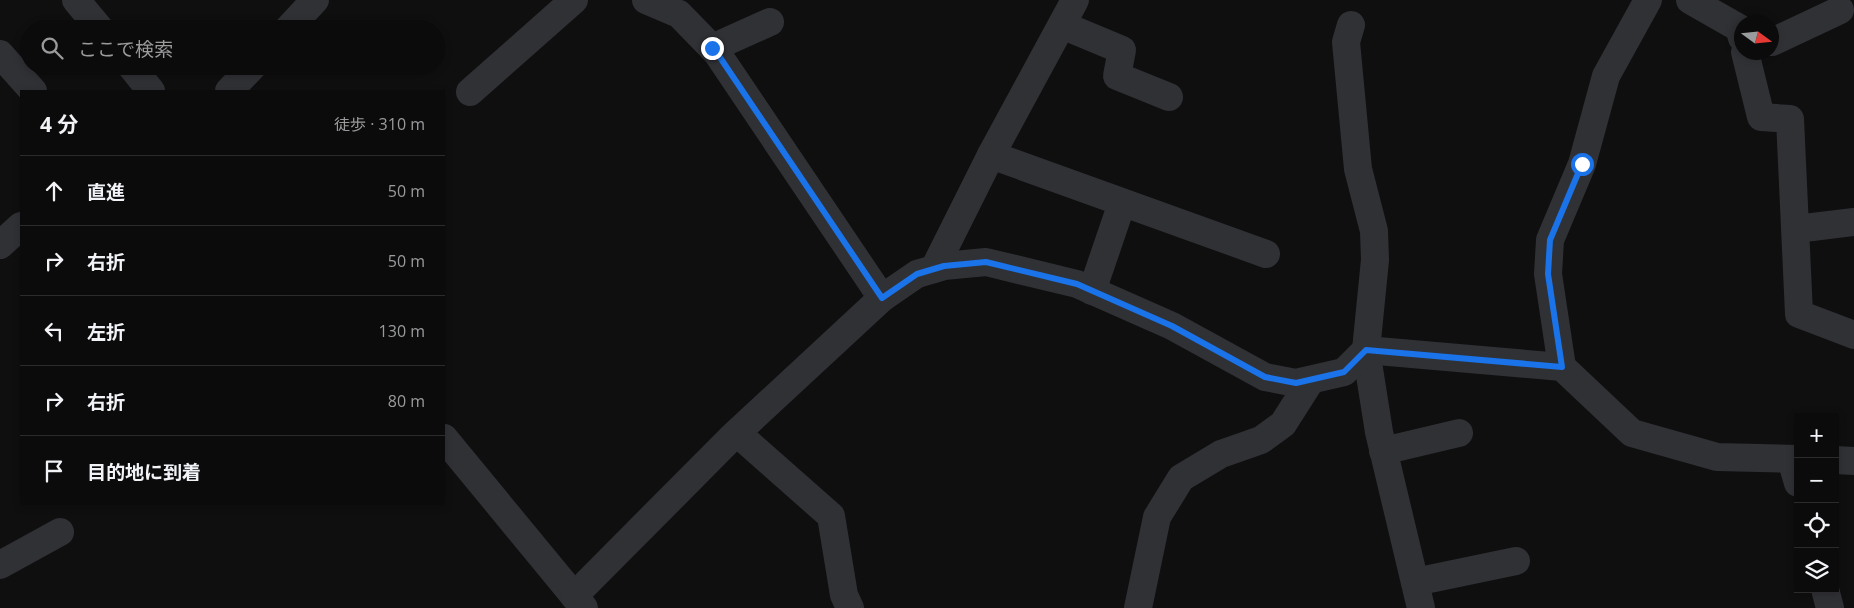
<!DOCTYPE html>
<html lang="ja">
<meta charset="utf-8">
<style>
:root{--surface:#0b0b0c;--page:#141415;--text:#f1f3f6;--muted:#9a9b9d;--line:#2b2b2d}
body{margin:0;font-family:"Open Sans","Noto Sans JP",sans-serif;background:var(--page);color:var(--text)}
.controls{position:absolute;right:15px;bottom:15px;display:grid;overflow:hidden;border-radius:0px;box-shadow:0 2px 8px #0003}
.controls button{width:45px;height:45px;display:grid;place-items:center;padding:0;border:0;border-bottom:1px solid var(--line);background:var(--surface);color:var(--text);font:25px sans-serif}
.compass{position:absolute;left:1734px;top:15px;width:45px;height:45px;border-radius:50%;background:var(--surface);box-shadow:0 2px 8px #0003;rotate:105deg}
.stop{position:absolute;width:15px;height:15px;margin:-11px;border:4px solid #1a73e8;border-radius:50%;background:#fff}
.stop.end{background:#1a73e8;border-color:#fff;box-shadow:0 1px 5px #0008}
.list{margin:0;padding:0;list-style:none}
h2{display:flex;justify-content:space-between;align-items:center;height:65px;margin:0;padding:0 20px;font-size:21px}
h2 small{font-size:16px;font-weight:400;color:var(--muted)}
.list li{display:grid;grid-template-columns:32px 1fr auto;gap:15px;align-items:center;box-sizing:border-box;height:70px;padding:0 20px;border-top:1px solid var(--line)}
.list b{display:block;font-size:19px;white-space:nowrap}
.list em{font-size:16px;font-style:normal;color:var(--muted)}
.icon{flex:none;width:28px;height:28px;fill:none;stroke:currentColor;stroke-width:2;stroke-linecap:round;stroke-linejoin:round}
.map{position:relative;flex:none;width:1854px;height:608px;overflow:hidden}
.search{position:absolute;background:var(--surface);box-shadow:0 2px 8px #0003;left:20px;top:20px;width:425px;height:55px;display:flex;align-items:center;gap:12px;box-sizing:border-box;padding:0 18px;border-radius:28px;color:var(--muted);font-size:19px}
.panel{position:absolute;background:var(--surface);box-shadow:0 2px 8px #0003;left:20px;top:90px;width:425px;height:415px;border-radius:0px}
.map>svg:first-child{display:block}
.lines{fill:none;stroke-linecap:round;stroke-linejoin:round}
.minor{stroke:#303135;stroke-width:28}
.route{stroke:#1a73e8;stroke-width:6}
</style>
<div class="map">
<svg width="1854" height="608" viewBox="0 0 1854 608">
<rect width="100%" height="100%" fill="#0f0f10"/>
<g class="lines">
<g class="minor">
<polyline points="76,0 100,29"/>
<polyline points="646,0 679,14 717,53 882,298"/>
<polyline points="1690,0 1739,28 1742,38"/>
<polyline points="1062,25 1122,50 1117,76 1169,97"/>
<polyline points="1351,25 1346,42 1358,169 1374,231 1375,260 1366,350 1379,432 1421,608"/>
<polyline points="288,29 315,0"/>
<polyline points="1772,42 1840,10"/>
<polyline points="712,48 770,22"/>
<polyline points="1745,52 1761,117 1790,119 1799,314 1854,335"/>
<polyline points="0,54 33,91"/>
<polyline points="131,66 151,91"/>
<polyline points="229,91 253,66"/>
<polyline points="470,92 574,0"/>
<polyline points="991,155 1266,254"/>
<polyline points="1796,229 1854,222"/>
<polyline points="0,245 21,226"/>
<polyline points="934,269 991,155 1075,0"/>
<polyline points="1092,291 1122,203"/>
<polyline points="1562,367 1548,274 1550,240 1582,164 1606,76 1648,0"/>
<polyline points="737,433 831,516 844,595 850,608"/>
<polyline points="444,438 584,608"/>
<polyline points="1383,451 1459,433"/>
<polyline points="1791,459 1798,483"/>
<polyline points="1835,460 1854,461"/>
<polyline points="0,565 60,532"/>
<polyline points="1415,582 1516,561"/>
<polyline points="1825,589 1830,608"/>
<polyline points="574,596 731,438 882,298 917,274 944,266 986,262 1077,284 1172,326 1265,377 1296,383 1344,372 1366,350 1562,367 1632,433 1717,457 1798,459"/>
<polyline points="1138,608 1157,517 1181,478 1221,454 1261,440 1283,424 1311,380"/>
</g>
</g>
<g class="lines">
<polyline class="route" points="712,48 717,53 882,298 917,274 944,266 986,262 1077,284 1172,326 1265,377 1296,383 1344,372 1366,350 1562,367 1548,274 1550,240 1582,164"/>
</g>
</svg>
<div class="controls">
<button>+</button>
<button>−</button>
<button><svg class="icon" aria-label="locate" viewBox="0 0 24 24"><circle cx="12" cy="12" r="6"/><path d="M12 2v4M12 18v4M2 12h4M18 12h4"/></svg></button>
<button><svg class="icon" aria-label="layers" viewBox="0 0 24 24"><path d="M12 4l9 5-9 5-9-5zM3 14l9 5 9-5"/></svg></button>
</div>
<svg class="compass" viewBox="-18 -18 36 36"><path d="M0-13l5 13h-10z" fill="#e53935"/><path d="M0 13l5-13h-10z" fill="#9a9b9d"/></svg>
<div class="stop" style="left:1582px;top:164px"></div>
<div class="stop end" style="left:712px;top:48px"></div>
<div class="search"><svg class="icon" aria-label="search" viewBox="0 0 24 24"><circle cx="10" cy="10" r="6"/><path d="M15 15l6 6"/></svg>ここで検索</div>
<section class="panel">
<h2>4 分<small>徒歩 · 310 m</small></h2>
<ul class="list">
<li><svg class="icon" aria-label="ahead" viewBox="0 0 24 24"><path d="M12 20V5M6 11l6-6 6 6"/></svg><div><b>直進</b></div><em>50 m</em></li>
<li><svg class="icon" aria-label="right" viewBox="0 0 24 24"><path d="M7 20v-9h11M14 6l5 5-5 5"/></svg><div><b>右折</b></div><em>50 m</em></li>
<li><svg class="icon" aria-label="left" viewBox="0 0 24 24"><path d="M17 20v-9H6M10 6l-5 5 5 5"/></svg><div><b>左折</b></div><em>130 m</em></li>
<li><svg class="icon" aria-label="right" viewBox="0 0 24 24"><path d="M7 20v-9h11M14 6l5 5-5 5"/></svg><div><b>右折</b></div><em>80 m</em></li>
<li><svg class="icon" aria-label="arrive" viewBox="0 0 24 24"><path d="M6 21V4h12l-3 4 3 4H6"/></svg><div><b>目的地に到着</b></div></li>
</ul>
</section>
</div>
